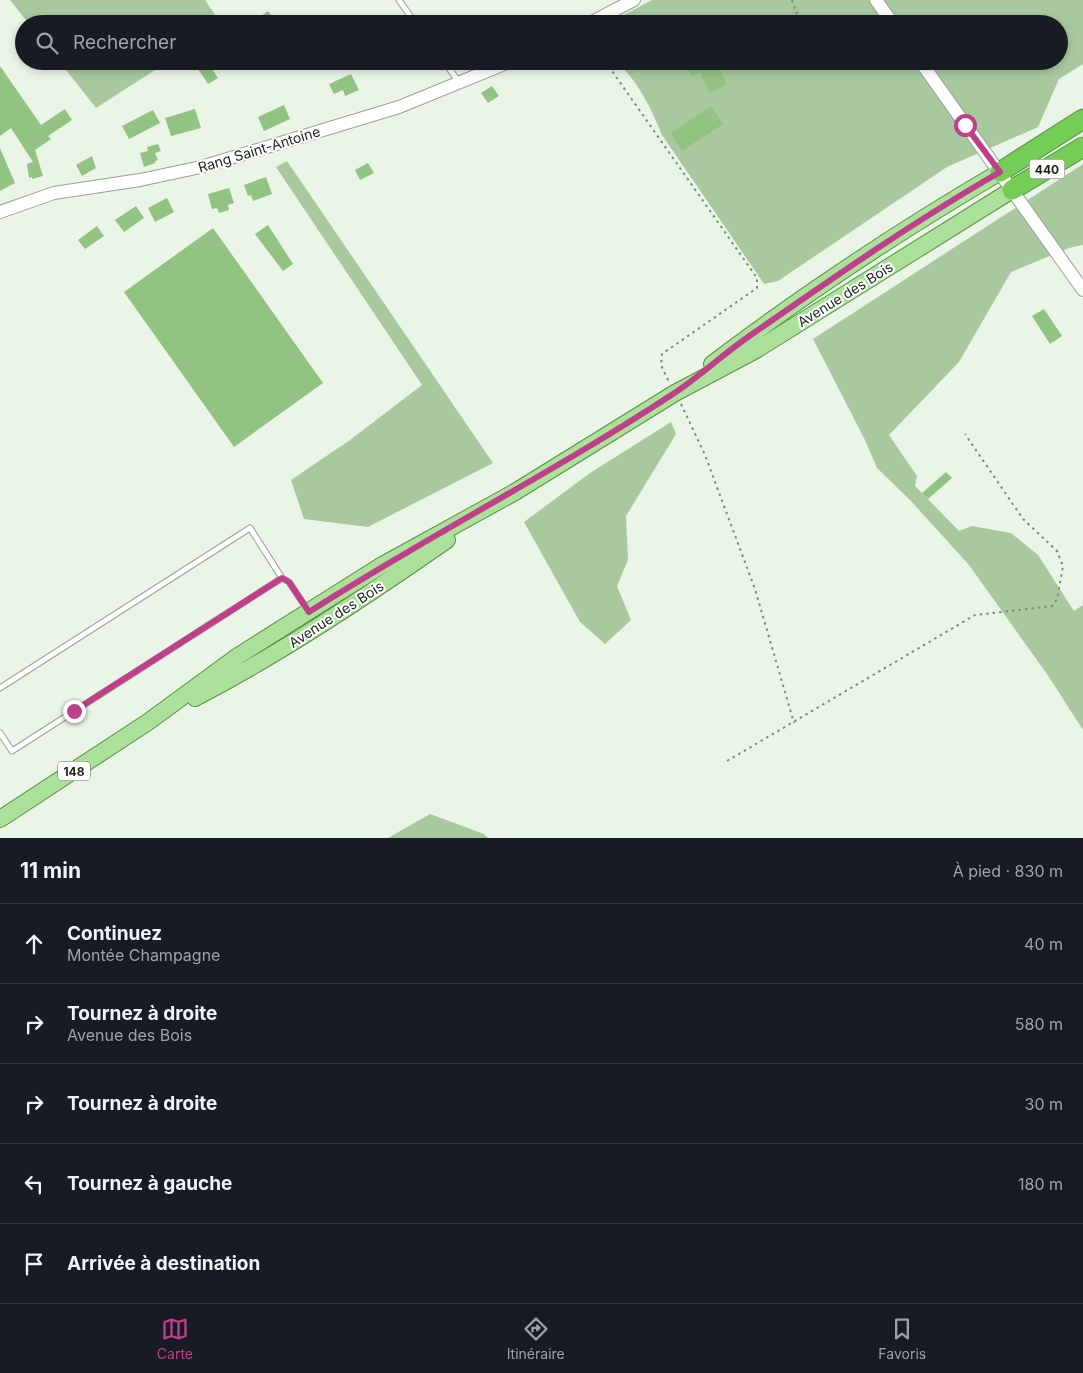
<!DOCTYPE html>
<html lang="fr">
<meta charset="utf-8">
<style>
:root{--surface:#171b24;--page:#242831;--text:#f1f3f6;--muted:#9ea1a6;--line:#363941;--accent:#c03f8a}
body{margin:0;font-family:Inter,sans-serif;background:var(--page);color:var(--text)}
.stop{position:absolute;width:15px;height:15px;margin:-11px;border:4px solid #c03f8a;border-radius:50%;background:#fff}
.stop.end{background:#c03f8a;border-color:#fff;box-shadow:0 1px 5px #0008}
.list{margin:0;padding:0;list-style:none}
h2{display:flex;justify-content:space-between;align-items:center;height:65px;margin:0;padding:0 20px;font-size:21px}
h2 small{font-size:16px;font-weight:400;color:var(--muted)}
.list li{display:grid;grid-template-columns:32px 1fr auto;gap:15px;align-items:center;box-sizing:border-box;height:80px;padding:0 20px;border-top:1px solid var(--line)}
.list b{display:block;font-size:19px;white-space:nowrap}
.list p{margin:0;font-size:16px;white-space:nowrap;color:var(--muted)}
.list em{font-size:16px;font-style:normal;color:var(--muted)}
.icon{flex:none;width:28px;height:28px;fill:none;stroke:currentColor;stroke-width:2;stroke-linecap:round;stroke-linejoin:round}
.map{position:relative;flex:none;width:1083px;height:838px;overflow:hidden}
.search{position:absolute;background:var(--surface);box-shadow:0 2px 8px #0003;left:15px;right:15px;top:15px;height:55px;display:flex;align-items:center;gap:12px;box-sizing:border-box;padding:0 18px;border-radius:28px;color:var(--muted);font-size:19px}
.sheet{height:465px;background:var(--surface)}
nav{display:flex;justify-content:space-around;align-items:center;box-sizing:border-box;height:70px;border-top:1px solid var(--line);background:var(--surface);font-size:14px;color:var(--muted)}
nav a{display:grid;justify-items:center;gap:2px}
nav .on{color:var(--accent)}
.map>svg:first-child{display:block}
.green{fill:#a8c99e}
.building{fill:#92c383}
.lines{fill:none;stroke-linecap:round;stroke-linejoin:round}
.service-casing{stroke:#98a295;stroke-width:7}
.tertiary-casing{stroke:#98a295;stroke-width:14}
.primary-casing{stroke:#579143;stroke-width:18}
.motorway-casing{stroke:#579143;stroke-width:21}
.path{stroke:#81887f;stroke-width:2;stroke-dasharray:2.5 4;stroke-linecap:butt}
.service{stroke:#fff;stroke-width:5}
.tertiary{stroke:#fff;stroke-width:12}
.primary{stroke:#ace19b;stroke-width:16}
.motorway{stroke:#75cd58;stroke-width:19}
.route{stroke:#c03f8a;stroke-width:6}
.labels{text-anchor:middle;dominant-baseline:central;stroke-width:4;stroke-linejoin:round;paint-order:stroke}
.shield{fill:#fdfffc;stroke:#616460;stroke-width:1}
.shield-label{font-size:12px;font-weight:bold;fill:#1e221d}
.street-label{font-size:14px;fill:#1e221d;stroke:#fdfffc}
</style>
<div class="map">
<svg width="1083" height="838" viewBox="0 0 1083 838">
<rect width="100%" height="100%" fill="#eaf5e7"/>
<g class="green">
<polygon points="10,0 205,0 221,24 29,24"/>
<path d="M652,0H1083V64L1059,79L1038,127L947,167L778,281L764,284L662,135C651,108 638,81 616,61H1059V24H607Z"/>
<polygon points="59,61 169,61 96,108"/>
<polygon points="287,161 493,463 368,527 304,519 291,480 350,440 422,385 276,167"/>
<polygon points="1083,164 1083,245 1069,248 1011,272 959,362 889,435 917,476 915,486 959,531 972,526 1011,533 1038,555 1074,611 1083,605 1083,730 1049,677 969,565 910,500 877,468 864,438 813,339"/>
<polygon points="671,422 676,434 626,516 628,560 617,586 631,620 605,644 580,622 524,522 590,473"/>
<polygon points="430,814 484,834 488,838 388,838"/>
</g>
<g class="building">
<polygon points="268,11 278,24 250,24"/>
<polygon points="684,61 716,61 727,85 709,93 700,72 691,76"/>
<polygon points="208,63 218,78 208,84 198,69"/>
<polygon points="0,66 41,125 65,109 72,120 48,136 51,139 35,150 43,176 32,179 32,177 29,178 27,164 33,162 11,128 0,136"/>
<polygon points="351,74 359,90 345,96 343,90 334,94 329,84"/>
<polygon points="492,86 499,96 488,103 481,93"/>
<polygon points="284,105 290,119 264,131 258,117"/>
<polygon points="711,106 723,124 682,151 671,133"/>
<polygon points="195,109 201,128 171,136 165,118"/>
<polygon points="153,110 160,123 129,139 122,126"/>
<polygon points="158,144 161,151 155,153 158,160 155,161 155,163 144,167 140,153 148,151 147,147"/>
<polygon points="0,148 15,183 0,191"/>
<polygon points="92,156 96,168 82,176 76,165"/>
<polygon points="368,163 374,173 360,180 355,170"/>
<polygon points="266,177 272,194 253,201 251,195 248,196 244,185"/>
<polygon points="229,188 234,203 228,205 229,210 219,213 217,208 212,209 208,194"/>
<polygon points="167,198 174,212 155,222 148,208"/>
<polygon points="136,206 144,218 124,232 115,220"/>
<polygon points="268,225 293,264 283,271 255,234"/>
<polygon points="97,226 104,236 85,249 78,240"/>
<polygon points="213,228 323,383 234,447 124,292"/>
<polygon points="1044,309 1062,336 1050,344 1032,316"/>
<polygon points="946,472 952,478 928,499 922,493"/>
</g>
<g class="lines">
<g class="service-casing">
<g id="service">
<polyline points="399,0 416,24"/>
<polyline points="444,61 458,81"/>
<polyline points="0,688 250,528 282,578 289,582 307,609"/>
<polyline points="0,733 12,751 282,578"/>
</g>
</g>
<g class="tertiary-casing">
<g id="tertiary">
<polyline points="876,0 893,24"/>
<polyline points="588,24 634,0"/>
<polyline points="920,61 1083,290"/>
<polyline points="0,212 54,193 140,180 201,167 399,107 512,61"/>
</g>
</g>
<g class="primary-casing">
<g id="primary">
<path d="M712,364C803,295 901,230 1000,172"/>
<path d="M195,698C283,652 365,597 447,540"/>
<polyline points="0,819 148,722 238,656 379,567 515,492 675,393 756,350 1012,190"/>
</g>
</g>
<g class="motorway-casing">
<g id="motorway">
<polyline points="1000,172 1083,119"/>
<polyline points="1012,190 1083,147"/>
</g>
</g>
<g class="path">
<polyline points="792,0 800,24"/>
<polyline points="605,61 757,278 757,288 662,354 661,365 669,382"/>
<polyline points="681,404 705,455 755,589 794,723"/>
<polyline points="727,761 975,615 1052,606 1057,599 1063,566 1057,551 1023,519 965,434"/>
</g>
<use href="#service" class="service"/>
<use href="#tertiary" class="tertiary"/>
<use href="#primary" class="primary"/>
<use href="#motorway" class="motorway"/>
</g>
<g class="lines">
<path class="route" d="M74,711L282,578L289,582L309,612C428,536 554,472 673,394C699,377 722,355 748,337C830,280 913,222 1000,172L965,125"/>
</g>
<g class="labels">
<g class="shield">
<rect x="1029.5" y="159.5" width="35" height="19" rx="4"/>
<rect x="58" y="761.5" width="32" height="19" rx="4"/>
</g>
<g class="shield-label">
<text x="1047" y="169">440</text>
<text x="74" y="771">148</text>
</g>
<g class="street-label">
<text transform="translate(259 149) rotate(-17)">Rang Saint-Antoine</text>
<text transform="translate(845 294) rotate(-32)">Avenue des Bois</text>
<text transform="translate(336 614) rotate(-33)">Avenue des Bois</text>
</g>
</g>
</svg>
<div class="stop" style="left:965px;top:125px"></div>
<div class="stop end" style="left:74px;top:711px"></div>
<div class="search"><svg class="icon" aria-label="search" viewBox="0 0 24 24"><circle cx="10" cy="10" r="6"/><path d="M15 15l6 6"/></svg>Rechercher</div>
</div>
<section class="sheet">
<h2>11 min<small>À pied · 830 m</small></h2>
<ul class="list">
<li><svg class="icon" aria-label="ahead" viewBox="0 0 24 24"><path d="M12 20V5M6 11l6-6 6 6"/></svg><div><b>Continuez</b><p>Montée Champagne</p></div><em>40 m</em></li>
<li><svg class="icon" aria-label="right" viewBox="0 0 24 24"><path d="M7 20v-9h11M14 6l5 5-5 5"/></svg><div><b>Tournez à droite</b><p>Avenue des Bois</p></div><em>580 m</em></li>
<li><svg class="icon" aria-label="right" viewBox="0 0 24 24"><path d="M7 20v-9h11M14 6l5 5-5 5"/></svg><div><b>Tournez à droite</b></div><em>30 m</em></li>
<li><svg class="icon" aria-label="left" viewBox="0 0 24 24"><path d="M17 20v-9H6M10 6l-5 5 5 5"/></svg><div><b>Tournez à gauche</b></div><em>180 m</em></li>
<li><svg class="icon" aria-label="arrive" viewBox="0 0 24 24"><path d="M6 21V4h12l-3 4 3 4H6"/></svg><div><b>Arrivée à destination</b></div></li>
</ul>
</section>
<nav>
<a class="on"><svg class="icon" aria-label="map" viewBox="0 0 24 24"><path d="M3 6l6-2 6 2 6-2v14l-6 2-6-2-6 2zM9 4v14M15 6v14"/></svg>Carte</a>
<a><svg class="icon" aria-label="directions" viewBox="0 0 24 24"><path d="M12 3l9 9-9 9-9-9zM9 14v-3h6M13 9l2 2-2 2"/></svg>Itinéraire</a>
<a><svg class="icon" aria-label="saved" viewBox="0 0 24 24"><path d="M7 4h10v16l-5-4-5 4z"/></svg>Favoris</a>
</nav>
